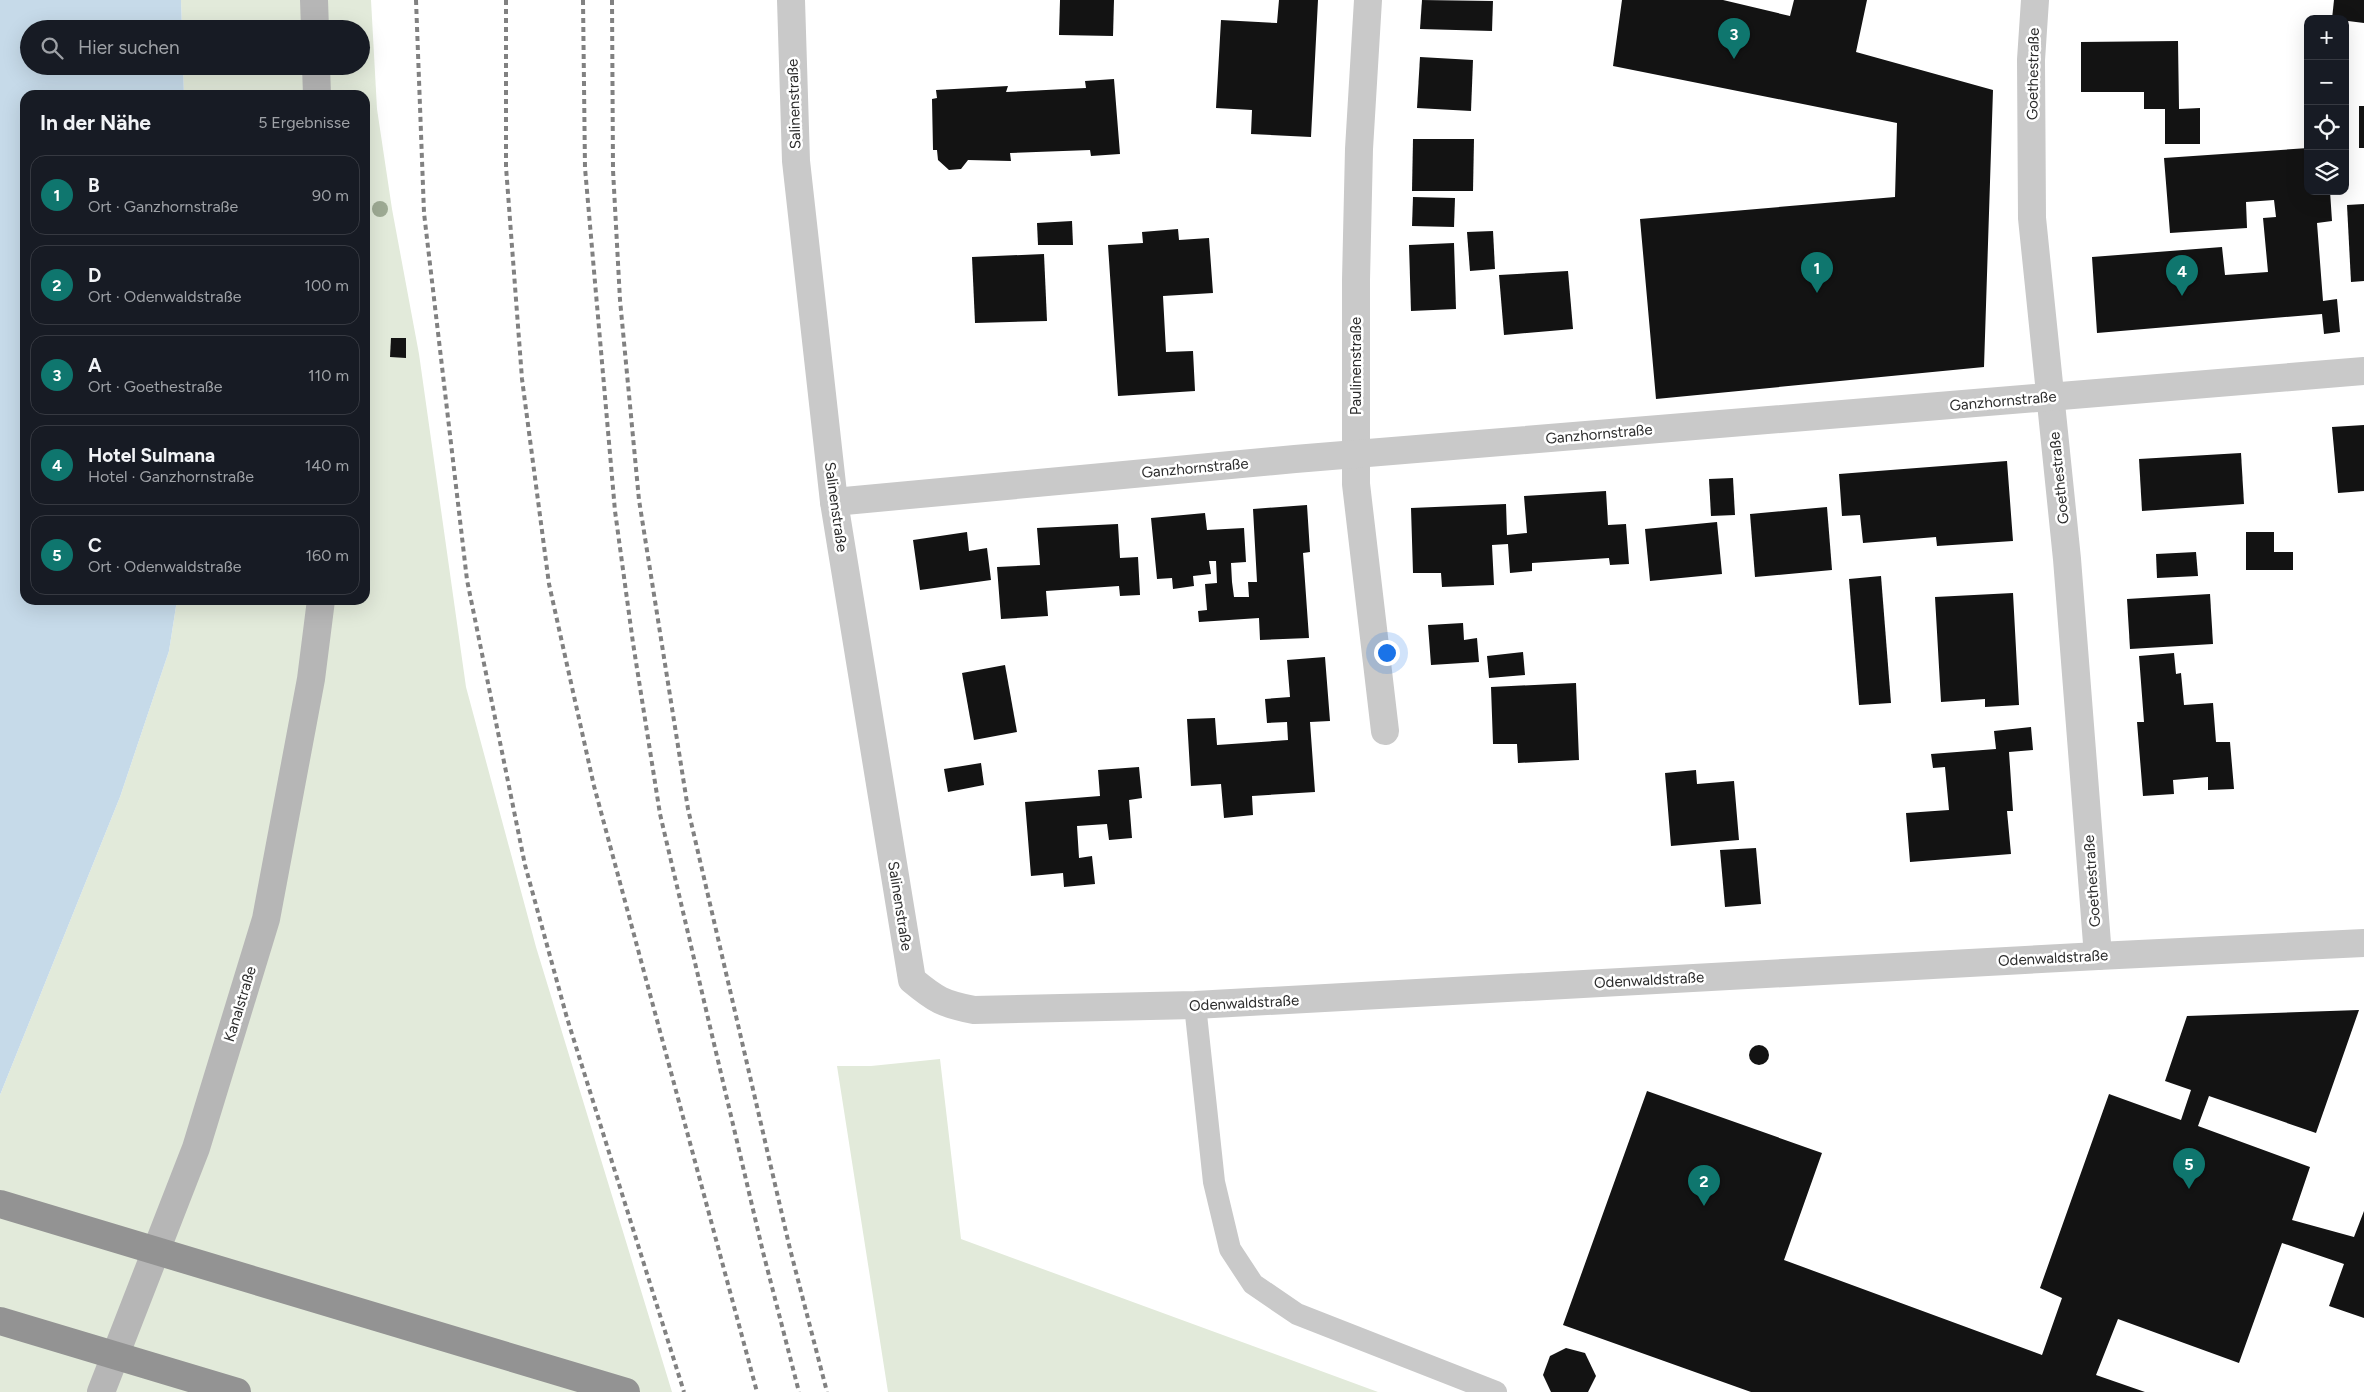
<!DOCTYPE html>
<html lang="de">
<meta charset="utf-8">
<style>
:root{--surface:#171b24;--page:#242831;--text:#f1f3f6;--muted:#9ea1a6;--line:#363941;--accent:#0f766e}
body{margin:0;font-family:Figtree,sans-serif;background:var(--page);color:var(--text)}
.controls{position:absolute;right:15px;top:15px;display:grid;overflow:hidden;border-radius:10px;box-shadow:0 5px 20px #0002}
.controls button{width:45px;height:45px;display:grid;place-items:center;padding:0;border:0;border-bottom:1px solid var(--line);background:var(--surface);color:var(--text);font:25px sans-serif}
.you{position:absolute;left:1386px;top:652px;width:18px;height:18px;margin:-12px;border:4px solid #fff;border-radius:50%;background:#1a73e8;box-shadow:0 0 0 8px #1a73e833}
.badge{display:grid;place-items:center;width:32px;height:32px;border-radius:50%;background:var(--accent);color:#fff;font-size:16px;font-weight:700}
.pin{position:absolute;translate:-50% -41px;filter:drop-shadow(0 1px 2px #0008)}
.pin::after{content:'';position:absolute;top:26px;width:18px;height:15px;background:inherit;clip-path:polygon(0 0,100% 0,50% 100%)}
.list{margin:0;padding:0;list-style:none}
h2{display:flex;justify-content:space-between;align-items:center;height:65px;margin:0;padding:0 20px;font-size:21px}
h2 small{font-size:16px;font-weight:400;color:var(--muted)}
.list li{display:grid;grid-template-columns:32px 1fr auto;gap:15px;align-items:center;box-sizing:border-box;height:80px;margin:0 10px 10px;padding:0 10px;border:1px solid var(--line);border-radius:15px}
.list b{display:block;font-size:19px;white-space:nowrap}
.list p{margin:0;font-size:16px;white-space:nowrap;color:var(--muted)}
.list em{font-size:16px;font-style:normal;color:var(--muted)}
.icon{flex:none;width:28px;height:28px;fill:none;stroke:currentColor;stroke-width:2;stroke-linecap:round;stroke-linejoin:round}
.map{position:relative;flex:none;width:2364px;height:1392px;overflow:hidden}
.search{position:absolute;background:var(--surface);box-shadow:0 5px 20px #0002;left:20px;top:20px;width:350px;height:55px;display:flex;align-items:center;gap:12px;box-sizing:border-box;padding:0 18px;border-radius:28px;color:var(--muted);font-size:19px}
.panel{position:absolute;background:var(--surface);box-shadow:0 5px 20px #0002;left:20px;top:90px;width:350px;height:515px;border-radius:15px}
.map>svg:first-child{display:block}
.green{fill:#e2eada}
.water{fill:#c6dae9}
.building{fill:#131313}
.lines{fill:none;stroke-linecap:round;stroke-linejoin:round}
.service{stroke:#c9c9c9;stroke-width:22}
.minor{stroke:#c9c9c9;stroke-width:28}
.secondary{stroke:#b6b6b6;stroke-width:28}
.rail{stroke:#818181;stroke-width:4;stroke-dasharray:5 4;stroke-linecap:butt}
.motorway-bridge{stroke:#939393;stroke-width:28}
.tree{fill:#9eab94}
.labels{text-anchor:middle;dominant-baseline:central;stroke-width:5;stroke-linejoin:round;paint-order:stroke}
.street-label{font-size:15px;fill:#2c2c2c;stroke:#fff}
</style>
<div class="map">
<svg width="2364" height="1392" viewBox="0 0 2364 1392">
<rect width="100%" height="100%" fill="#fff"/>
<g class="green">
<polygon points="181,0 371,0 377,109 392,209 419,354 466,687 536,947 672,1392 0,1392 0,1095 120,797 169,651 177,600 365,600 365,95 184,95 183,66 361,66 361,29 182,29"/>
<polygon points="940,1059 961,1239 1378,1392 888,1392 837,1066 871,1066"/>
</g>
<polygon class="water" points="0,0 181,0 182,29 29,29 29,66 183,66 184,95 25,95 25,600 177,600 169,651 120,797 0,1095"/>
<g class="building">
<polygon points="1060,0 1114,0 1113,36 1059,35"/>
<polygon points="1279,0 1318,0 1311,137 1251,134 1252,110 1216,108 1221,20 1277,23"/>
<polygon points="1422,0 1493,1 1492,31 1420,29"/>
<polygon points="1622,0 1723,0 1790,16 1794,0 1867,0 1856,52 1993,90 1984,367 1656,399 1640,219 1895,197 1897,123 1613,66"/>
<polygon points="2334,0 2364,0 2364,23 2332,19"/>
<polygon points="2178,41 2179,109 2200,108 2200,144 2165,144 2165,109 2144,109 2144,92 2081,92 2081,42"/>
<polygon points="1420,57 1473,60 1471,111 1417,108"/>
<polygon points="1114,79 1120,154 1091,156 1090,150 1010,153 1011,161 968,160 961,169 949,170 938,160 937,150 933,150 932,99 937,98 936,90 1008,86 1006,92 1086,88 1085,81"/>
<rect x="2359" y="106" width="5" height="42"/>
<polygon points="1413,139 1474,139 1473,191 1412,191"/>
<polygon points="2308,148 2308,191 2330,191 2332,221 2317,223 2323,301 2337,299 2340,332 2324,334 2322,314 2097,333 2092,257 2222,247 2225,275 2268,272 2263,218 2276,217 2274,200 2246,202 2247,228 2170,233 2164,158"/>
<polygon points="1413,197 1455,198 1454,227 1412,226"/>
<polygon points="2364,204 2364,281 2351,282 2347,205"/>
<polygon points="1072,221 1073,245 1038,245 1037,223"/>
<polygon points="1178,229 1179,240 1209,238 1213,293 1163,296 1166,352 1193,351 1195,391 1118,396 1108,245 1143,243 1142,232"/>
<polygon points="1493,231 1495,269 1470,271 1467,232"/>
<polygon points="1454,243 1456,309 1411,311 1409,245"/>
<polygon points="1044,254 1047,321 975,323 972,257"/>
<polygon points="1568,271 1573,329 1504,335 1499,275"/>
<polygon points="391,338 406,338 406,358 390,357"/>
<polygon points="2364,425 2364,491 2338,493 2332,427"/>
<polygon points="2241,453 2244,504 2142,511 2139,459"/>
<polygon points="2007,461 2013,541 1937,546 1936,537 1863,543 1860,515 1842,516 1839,474"/>
<polygon points="1733,478 1735,515 1711,516 1709,479"/>
<polygon points="1606,491 1608,525 1626,524 1629,564 1610,565 1609,558 1532,563 1532,571 1510,573 1508,544 1492,545 1494,585 1442,587 1441,573 1413,573 1411,508 1506,504 1507,535 1527,533 1524,496"/>
<polygon points="1307,505 1310,552 1303,553 1309,638 1260,640 1259,618 1199,622 1198,611 1207,610 1205,584 1217,583 1216,561 1209,561 1211,574 1193,576 1194,586 1173,589 1172,578 1157,579 1151,518 1205,513 1207,530 1244,528 1246,562 1231,563 1232,582 1234,597 1249,597 1248,582 1257,582 1253,509"/>
<polygon points="1827,507 1832,570 1755,577 1750,514"/>
<polygon points="1717,522 1722,574 1650,581 1645,529"/>
<polygon points="1118,524 1120,558 1138,557 1140,595 1120,596 1119,586 1046,591 1048,616 1001,619 997,567 1040,565 1037,528"/>
<polygon points="967,532 969,551 987,548 991,580 920,590 913,540"/>
<polygon points="2246,532 2274,532 2274,552 2293,552 2293,570 2246,570"/>
<polygon points="2196,552 2198,576 2157,578 2156,554"/>
<polygon points="1881,576 1891,703 1859,705 1849,579"/>
<polygon points="2013,593 2019,705 1985,707 1985,699 1941,702 1935,597"/>
<polygon points="2210,594 2213,644 2130,649 2127,599"/>
<polygon points="1463,623 1464,640 1477,638 1479,662 1431,665 1428,625"/>
<polygon points="1523,652 1525,675 1489,678 1487,656"/>
<polygon points="2174,653 2176,674 2181,673 2184,705 2213,703 2216,742 2230,742 2234,789 2208,790 2208,777 2173,780 2174,794 2143,796 2137,722 2144,722 2139,656"/>
<polygon points="1325,657 1330,721 1310,722 1315,792 1252,796 1253,815 1224,818 1221,784 1191,786 1187,719 1215,718 1217,745 1288,740 1287,722 1267,723 1265,699 1290,697 1287,660"/>
<polygon points="1005,665 1017,732 974,740 962,673"/>
<polygon points="1576,683 1579,760 1518,763 1517,744 1493,744 1491,687"/>
<polygon points="2031,727 2033,750 2009,752 2013,811 2007,811 2011,854 1910,862 1906,813 1949,810 1945,767 1933,768 1931,754 1996,749 1994,731"/>
<polygon points="981,763 984,785 948,792 944,769"/>
<polygon points="1139,767 1142,798 1129,800 1132,838 1109,840 1107,824 1077,826 1079,858 1092,856 1095,884 1064,887 1063,873 1031,876 1025,802 1100,796 1098,770"/>
<polygon points="1696,770 1697,784 1734,781 1739,840 1671,846 1665,773"/>
<polygon points="1756,848 1761,904 1725,907 1720,850"/>
<polygon points="2359,1010 2316,1133 2209,1096 2198,1126 2310,1167 2292,1220 2354,1237 2364,1211 2364,1318 2329,1306 2344,1264 2282,1243 2239,1363 2118,1319 2096,1375 2145,1392 1751,1392 1563,1325 1647,1091 1822,1153 1784,1260 2042,1355 2062,1298 2040,1288 2109,1094 2181,1120 2191,1090 2165,1081 2187,1016"/>
<circle cx="1759" cy="1055" r="10"/>
<polygon points="1566,1348 1585,1353 1596,1376 1588,1392 1551,1392 1543,1375 1550,1356"/>
</g>
<g class="lines">
<polyline class="service" points="1195,1005 1214,1182 1230,1249 1253,1284 1297,1314 1496,1392"/>
<g class="minor">
<path d="M791,0L796,161L834,502L912,980C936,1000 943,1004 974,1010L1195,1005L2098,956L2364,943"/>
<polyline points="1368,0 1359,149 1356,280 1356,484 1385,731"/>
<polyline points="2035,0 2031,60 2032,218 2067,559 2098,956"/>
<polyline points="834,502 1295,459 2364,371"/>
</g>
<g class="secondary">
<polyline points="314,0 315,29"/>
<polyline points="316,66 317,95"/>
<polyline points="101,1392 196,1148 266,919 311,679 321,600"/>
</g>
<g class="rail">
<polyline points="416,0 424,213 467,580 525,865 567,1018 684,1392"/>
<polyline points="506,0 506,167 522,379 549,584 594,786 757,1392"/>
<polyline points="583,0 585,168 615,511 633,643 660,814 763,1252 799,1392"/>
<polyline points="612,0 613,170 620,300 639,500 688,809 790,1249 827,1392"/>
</g>
<g class="motorway-bridge">
<polyline points="0,1204 626,1392"/>
<polyline points="0,1321 237,1392"/>
</g>
</g>
<circle class="tree" cx="380" cy="209" r="8"/>
<g class="labels">
<g class="street-label">
<text transform="translate(2033 74) rotate(-89)">Goethestraße</text>
<text transform="translate(794 104) rotate(-92)">Salinenstraße</text>
<text transform="translate(1356 366) rotate(-90)">Paulinenstraße</text>
<text transform="translate(2003 401) rotate(-5)">Ganzhornstraße</text>
<text transform="translate(1599 434) rotate(-5)">Ganzhornstraße</text>
<text transform="translate(1195 468) rotate(-5)">Ganzhornstraße</text>
<text transform="translate(2059 478) rotate(-96)">Goethestraße</text>
<text transform="translate(836 507) rotate(82)">Salinenstraße</text>
<text transform="translate(2092 881) rotate(-94)">Goethestraße</text>
<text transform="translate(900 906) rotate(81)">Salinenstraße</text>
<text transform="translate(2053 958) rotate(-3)">Odenwaldstraße</text>
<text transform="translate(1649 980) rotate(-3)">Odenwaldstraße</text>
<text transform="translate(1244 1003) rotate(-3)">Odenwaldstraße</text>
<text transform="translate(240 1004) rotate(-73)">Kanalstraße</text>
</g>
</g>
</svg>
<div class="controls">
<button>+</button>
<button>−</button>
<button><svg class="icon" aria-label="locate" viewBox="0 0 24 24"><circle cx="12" cy="12" r="6"/><path d="M12 2v4M12 18v4M2 12h4M18 12h4"/></svg></button>
<button><svg class="icon" aria-label="layers" viewBox="0 0 24 24"><path d="M12 4l9 5-9 5-9-5zM3 14l9 5 9-5"/></svg></button>
</div>
<div class="you"></div>
<div class="pin badge" style="left:1817px;top:293px">1</div>
<div class="pin badge" style="left:1704px;top:1206px">2</div>
<div class="pin badge" style="left:1734px;top:59px">3</div>
<div class="pin badge" style="left:2182px;top:296px">4</div>
<div class="pin badge" style="left:2189px;top:1189px">5</div>
<div class="search"><svg class="icon" aria-label="search" viewBox="0 0 24 24"><circle cx="10" cy="10" r="6"/><path d="M15 15l6 6"/></svg>Hier suchen</div>
<section class="panel">
<h2>In der Nähe<small>5 Ergebnisse</small></h2>
<ul class="list">
<li><span class="badge">1</span><div><b>B</b><p>Ort · Ganzhornstraße</p></div><em>90 m</em></li>
<li><span class="badge">2</span><div><b>D</b><p>Ort · Odenwaldstraße</p></div><em>100 m</em></li>
<li><span class="badge">3</span><div><b>A</b><p>Ort · Goethestraße</p></div><em>110 m</em></li>
<li><span class="badge">4</span><div><b>Hotel Sulmana</b><p>Hotel · Ganzhornstraße</p></div><em>140 m</em></li>
<li><span class="badge">5</span><div><b>C</b><p>Ort · Odenwaldstraße</p></div><em>160 m</em></li>
</ul>
</section>
</div>
